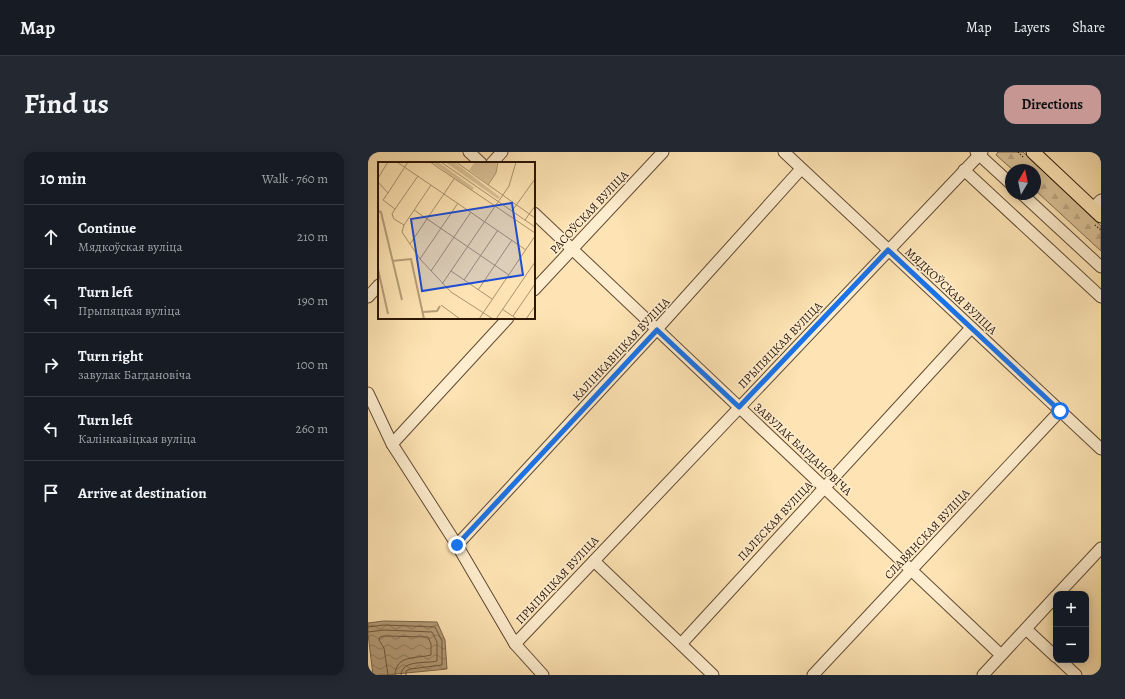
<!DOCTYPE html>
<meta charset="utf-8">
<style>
:root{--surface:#171b24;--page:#242831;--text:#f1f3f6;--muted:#9ea1a6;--line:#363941;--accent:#c59692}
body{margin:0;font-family:Alegreya,serif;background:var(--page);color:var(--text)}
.controls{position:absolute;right:12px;bottom:12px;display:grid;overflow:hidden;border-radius:8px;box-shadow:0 2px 10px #0003}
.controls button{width:36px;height:36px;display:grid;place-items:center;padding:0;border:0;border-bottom:1px solid var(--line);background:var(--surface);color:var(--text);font:20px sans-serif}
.compass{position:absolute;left:637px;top:12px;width:36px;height:36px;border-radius:50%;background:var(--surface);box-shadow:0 2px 10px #0003;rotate:9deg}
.stop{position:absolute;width:12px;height:12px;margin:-9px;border:3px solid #1a73e8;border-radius:50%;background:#fff}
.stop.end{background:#1a73e8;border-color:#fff;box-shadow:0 1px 4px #0008}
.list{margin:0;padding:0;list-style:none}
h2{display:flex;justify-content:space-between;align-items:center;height:52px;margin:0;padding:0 16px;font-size:17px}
h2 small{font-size:13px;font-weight:400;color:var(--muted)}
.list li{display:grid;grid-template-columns:26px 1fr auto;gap:12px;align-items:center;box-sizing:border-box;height:64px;padding:0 16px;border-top:1px solid var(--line)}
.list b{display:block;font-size:15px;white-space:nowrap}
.list p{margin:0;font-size:13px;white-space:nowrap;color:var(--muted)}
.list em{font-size:13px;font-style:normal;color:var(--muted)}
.icon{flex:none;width:22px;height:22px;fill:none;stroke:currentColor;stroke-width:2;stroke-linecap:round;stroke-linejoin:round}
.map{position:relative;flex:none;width:733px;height:523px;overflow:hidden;border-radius:12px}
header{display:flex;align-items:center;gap:24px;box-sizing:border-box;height:56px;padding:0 20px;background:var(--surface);border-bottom:1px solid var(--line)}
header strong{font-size:19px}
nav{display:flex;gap:22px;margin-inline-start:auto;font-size:14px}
.intro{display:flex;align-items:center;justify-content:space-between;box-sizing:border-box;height:96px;padding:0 24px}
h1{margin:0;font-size:28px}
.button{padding:10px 18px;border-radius:12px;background:var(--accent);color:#111;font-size:14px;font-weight:700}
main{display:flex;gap:24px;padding:0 24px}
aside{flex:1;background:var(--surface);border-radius:12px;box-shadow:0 2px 10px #0003}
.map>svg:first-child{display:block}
.forest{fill:url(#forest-firs);stroke:#826c50}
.water{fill:url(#water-waves);stroke:#7e684c}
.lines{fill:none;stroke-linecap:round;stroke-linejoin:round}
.shore{stroke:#705a41;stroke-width:1}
.minor-casing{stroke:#604a33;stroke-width:13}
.major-casing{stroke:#2b1608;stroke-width:15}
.path{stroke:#2b1608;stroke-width:1.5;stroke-dasharray:1 2;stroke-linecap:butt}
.minor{stroke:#feedce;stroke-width:11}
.major{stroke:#fee4b4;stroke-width:13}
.route{stroke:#1a73e8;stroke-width:5}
.labels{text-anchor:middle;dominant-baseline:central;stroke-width:3;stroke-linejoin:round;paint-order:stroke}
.street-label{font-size:12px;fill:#2b1608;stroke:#feedce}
.inset-river{fill:none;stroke:#b69e7a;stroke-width:2}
.inset-road{fill:none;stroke:#aa926f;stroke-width:1}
.view{fill:#1d4ed8;fill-opacity:0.15;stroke:#1d4ed8;stroke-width:2}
.inset-edge{fill:none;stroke:#2b1608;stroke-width:2}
</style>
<header>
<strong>Map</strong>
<nav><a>Map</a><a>Layers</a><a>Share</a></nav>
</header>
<div class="intro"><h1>Find us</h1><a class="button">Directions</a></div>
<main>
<aside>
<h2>10 min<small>Walk · 760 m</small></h2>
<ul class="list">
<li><svg class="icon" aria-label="ahead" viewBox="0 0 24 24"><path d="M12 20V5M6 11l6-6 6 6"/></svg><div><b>Continue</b><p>Мядкоўская вуліца</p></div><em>210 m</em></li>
<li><svg class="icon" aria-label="left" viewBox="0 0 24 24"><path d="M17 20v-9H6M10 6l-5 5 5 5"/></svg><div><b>Turn left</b><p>Прыпяцкая вуліца</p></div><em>190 m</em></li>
<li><svg class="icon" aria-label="right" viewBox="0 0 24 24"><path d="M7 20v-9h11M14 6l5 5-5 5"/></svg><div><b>Turn right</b><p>завулак Багдановіча</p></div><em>100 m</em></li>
<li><svg class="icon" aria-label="left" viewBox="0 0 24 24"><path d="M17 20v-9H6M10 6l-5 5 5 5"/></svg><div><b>Turn left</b><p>Калінкавіцкая вуліца</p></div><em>260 m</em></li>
<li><svg class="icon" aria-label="arrive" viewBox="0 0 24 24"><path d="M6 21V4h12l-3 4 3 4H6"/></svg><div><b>Arrive at destination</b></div></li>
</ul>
</aside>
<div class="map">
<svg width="733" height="523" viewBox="0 0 733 523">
<defs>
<pattern id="forest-firs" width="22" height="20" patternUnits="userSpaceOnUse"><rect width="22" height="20" fill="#dac197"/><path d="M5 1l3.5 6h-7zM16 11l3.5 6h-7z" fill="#bba581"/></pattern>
<pattern id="water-waves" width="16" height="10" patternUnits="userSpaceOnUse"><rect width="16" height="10" fill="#b69e7a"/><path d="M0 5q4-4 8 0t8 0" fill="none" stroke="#948062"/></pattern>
</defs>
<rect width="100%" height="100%" fill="#fee4b4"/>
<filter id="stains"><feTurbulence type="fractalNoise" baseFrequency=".005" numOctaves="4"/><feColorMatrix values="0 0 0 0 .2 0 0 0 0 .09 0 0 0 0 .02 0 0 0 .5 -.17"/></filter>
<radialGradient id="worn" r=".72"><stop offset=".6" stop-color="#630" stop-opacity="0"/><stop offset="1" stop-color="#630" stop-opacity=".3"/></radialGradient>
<polygon class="forest" points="630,0 655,0 733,74 733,99 667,38 667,18 645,18 628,3"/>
<polygon class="water" points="16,469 69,470 77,488 79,517 18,523 5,523 0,482 0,471"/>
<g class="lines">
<g class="shore">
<polyline points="0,475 16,473 67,475 74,489 74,513 42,517 38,519 38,523"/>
<path d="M0,480L16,478L64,480L69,490V509C58,512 34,507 33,523"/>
<path d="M20,523L16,496L11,488L12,485L16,484L60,485L63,492V503C48,507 28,502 27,523"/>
</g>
<g class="minor-casing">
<g id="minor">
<polyline points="101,0 113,11"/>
<polyline points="416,0 733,297"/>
<polyline points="608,0 643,32"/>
<polyline points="124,11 134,0"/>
<polyline points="596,18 733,145"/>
<polyline points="654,42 733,115"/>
<polyline points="725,56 733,48"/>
<polyline points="166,61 633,503"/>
<polyline points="166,138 295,0"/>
<polyline points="0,145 11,133"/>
<polyline points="0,241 24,292 89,393 147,492 175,523"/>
<polyline points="24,292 140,166"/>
<polyline points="89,393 289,177 433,17"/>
<polyline points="226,409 345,523"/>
<polyline points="690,442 733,396"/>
<polyline points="658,477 688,505"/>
<polyline points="147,492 614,0"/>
<polyline points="313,492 603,176"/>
<polyline points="692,508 708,523"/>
<polyline points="445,523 692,259"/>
<polyline points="615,523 688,444"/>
</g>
</g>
<g class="major-casing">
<polyline id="major" points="665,0 733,64"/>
</g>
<g class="path">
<polyline points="650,0 656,6"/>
<polyline points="727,73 733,78"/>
</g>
<use href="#minor" class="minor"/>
<use href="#major" class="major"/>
</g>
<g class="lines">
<polyline class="route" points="89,393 289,178 371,255 520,98 692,259"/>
</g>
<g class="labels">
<g class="street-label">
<text transform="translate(221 60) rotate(-47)">РАСОЎСКАЯ ВУЛІЦА</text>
<text transform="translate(583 139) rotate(43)">МЯДКОЎСКАЯ ВУЛІЦА</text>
<text transform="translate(412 193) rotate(-46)">ПРЫПЯЦКАЯ ВУЛІЦА</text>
<text transform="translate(253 197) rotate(-47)">КАЛІНКАВІЦКАЯ ВУЛІЦА</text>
<text transform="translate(435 297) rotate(43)">ЗАВУЛАК БАГДАНОВІЧА</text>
<text transform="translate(407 369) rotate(-47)">ПАЛЕСКАЯ ВУЛІЦА</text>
<text transform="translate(559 382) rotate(-47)">СЛАВЯНСКАЯ ВУЛІЦА</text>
<text transform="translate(189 428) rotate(-47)">ПРЫПЯЦКАЯ ВУЛІЦА</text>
</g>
</g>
<g transform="translate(10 10)">
<rect width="157" height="157" fill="#fee4b4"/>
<path d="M67,0H76L122,35L120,37ZM97,0H119L118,11L110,22L91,8Z" fill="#dac197"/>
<path d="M54,0H60L96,26L94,28Z" fill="#dac197"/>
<path class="inset-river" d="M0,49L3,50L24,138M14,99L33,97L46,157M0,107L10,152M45,150L59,149L62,144"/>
<path class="inset-road" d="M19,0L148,88M52,0L157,71M63,0L157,65M78,0L157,56M0,16L10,0M0,20L10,31L5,38L17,47L14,52L16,57L26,63L24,70L42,97L73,130L115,157M110,23L118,11L120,0M10,31L30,0M17,47L40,14M36,48L131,113M134,49L157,17M147,58L157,44M26,63L53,23M32,82L76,17M42,97L80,41M53,109L93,50M73,109L114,137M86,118L120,68M64,122L131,24L138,0M100,128L134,78M63,143L82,157M124,147L139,157M135,154L157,122M101,157L157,74M118,157L157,100M148,157L157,144"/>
<path class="view" d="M134,41L145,113L44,129L33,57Z"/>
<rect width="157" height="157" class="inset-edge"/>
</g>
<rect width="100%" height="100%" filter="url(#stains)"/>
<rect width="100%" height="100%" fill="url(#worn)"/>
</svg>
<div class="controls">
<button>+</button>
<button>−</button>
</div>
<svg class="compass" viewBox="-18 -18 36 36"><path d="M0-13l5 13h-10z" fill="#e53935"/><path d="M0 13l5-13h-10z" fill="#9ea1a6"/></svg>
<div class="stop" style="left:692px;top:259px"></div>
<div class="stop end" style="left:89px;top:393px"></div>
</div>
</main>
